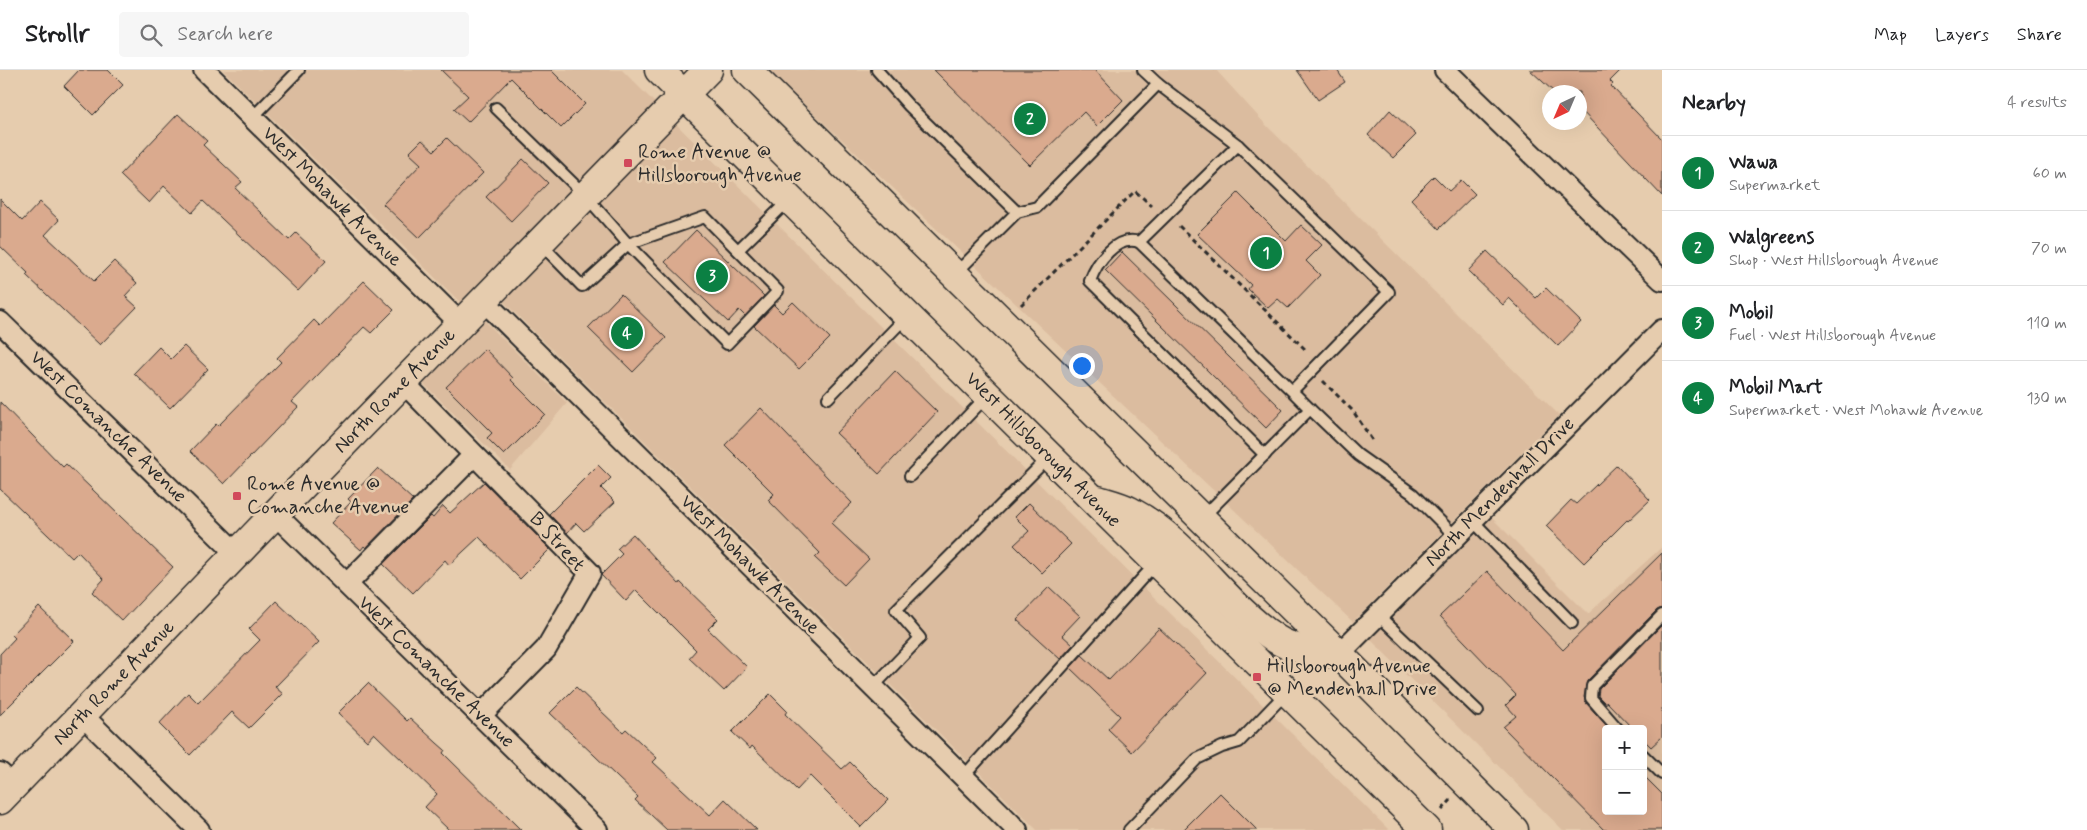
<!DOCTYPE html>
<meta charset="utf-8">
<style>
:root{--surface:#fff;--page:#f6f6f6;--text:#202124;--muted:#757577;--line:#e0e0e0;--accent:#0b8043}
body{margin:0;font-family:Mynerve,sans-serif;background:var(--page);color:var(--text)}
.controls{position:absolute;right:15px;bottom:15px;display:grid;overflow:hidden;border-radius:5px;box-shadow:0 5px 20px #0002}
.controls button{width:45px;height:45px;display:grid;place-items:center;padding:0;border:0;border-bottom:1px solid var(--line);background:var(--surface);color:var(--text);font:25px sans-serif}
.compass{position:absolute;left:1542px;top:15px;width:45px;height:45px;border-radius:50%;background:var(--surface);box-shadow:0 5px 20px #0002;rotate:224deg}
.you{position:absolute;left:1081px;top:295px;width:18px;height:18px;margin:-12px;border:4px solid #fff;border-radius:50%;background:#1a73e8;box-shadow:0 0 0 8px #1a73e833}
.badge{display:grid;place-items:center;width:32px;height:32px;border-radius:50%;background:var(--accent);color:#fff;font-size:16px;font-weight:700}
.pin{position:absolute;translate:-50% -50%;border:2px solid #fff;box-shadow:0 1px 5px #0006}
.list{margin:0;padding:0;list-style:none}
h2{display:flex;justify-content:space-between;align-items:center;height:65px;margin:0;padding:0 20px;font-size:21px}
h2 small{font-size:16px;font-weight:400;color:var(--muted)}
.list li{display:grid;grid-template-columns:32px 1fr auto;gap:15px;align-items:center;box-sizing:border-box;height:75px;padding:0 20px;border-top:1px solid var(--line)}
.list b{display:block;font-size:19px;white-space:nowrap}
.list p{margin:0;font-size:16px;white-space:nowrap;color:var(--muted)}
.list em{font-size:16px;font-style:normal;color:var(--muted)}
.icon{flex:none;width:28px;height:28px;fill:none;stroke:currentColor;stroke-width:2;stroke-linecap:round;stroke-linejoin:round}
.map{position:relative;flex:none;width:1662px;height:760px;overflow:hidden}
header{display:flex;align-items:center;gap:30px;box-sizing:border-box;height:70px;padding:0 25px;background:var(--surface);border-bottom:1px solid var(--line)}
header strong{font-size:24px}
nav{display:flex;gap:28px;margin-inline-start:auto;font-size:18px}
.search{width:350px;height:45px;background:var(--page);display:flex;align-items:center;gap:12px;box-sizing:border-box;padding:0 18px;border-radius:5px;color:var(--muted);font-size:19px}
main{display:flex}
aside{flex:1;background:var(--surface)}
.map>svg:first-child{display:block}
.built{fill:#dbbc9f;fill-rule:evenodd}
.building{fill:#daaa8e;stroke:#2b2b2b}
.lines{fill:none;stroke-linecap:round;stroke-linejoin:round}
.lane-casing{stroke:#2b2b2b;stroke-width:14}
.street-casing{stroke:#2b2b2b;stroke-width:24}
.secondary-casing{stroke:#2b2b2b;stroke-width:31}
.primary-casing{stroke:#2b2b2b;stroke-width:31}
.path{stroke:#2b2b2b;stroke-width:3;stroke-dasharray:5 4;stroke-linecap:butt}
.lane{stroke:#e6ccae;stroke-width:10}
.street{stroke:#e6ccae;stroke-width:20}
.secondary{stroke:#e6ccae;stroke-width:28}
.primary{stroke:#e6ccae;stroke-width:28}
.poi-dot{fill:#d1495b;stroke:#e6ccae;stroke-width:2}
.labels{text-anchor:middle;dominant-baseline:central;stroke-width:5;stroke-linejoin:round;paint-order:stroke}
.poi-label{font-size:20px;fill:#2b2b2b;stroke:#e6ccae;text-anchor:start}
.street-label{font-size:20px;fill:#2b2b2b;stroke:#e6ccae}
</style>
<header>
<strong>Strollr</strong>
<div class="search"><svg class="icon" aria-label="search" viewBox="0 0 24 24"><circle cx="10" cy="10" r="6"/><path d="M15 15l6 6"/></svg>Search here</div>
<nav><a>Map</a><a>Layers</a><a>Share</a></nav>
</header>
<main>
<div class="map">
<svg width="1662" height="760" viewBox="0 0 1662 760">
<rect width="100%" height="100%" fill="#e6ccae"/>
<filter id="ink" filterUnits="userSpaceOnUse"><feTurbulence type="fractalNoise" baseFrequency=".02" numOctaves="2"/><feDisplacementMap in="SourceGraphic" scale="10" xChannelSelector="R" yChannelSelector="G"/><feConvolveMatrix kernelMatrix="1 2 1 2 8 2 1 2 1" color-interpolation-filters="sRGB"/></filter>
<g filter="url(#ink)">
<g class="built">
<polygon points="223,0 622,0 657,35 462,234"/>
<polygon points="768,0 1216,0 1266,55 1559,345 1353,552"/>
<polygon points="674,52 1389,760 1037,760 501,229"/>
<polygon points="482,248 567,333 510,400 421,311"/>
<path d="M1492,448L1588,544L1662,477V760H1563L1370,569ZM1606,659H1643V741H1606Z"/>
</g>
<g class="building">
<polygon points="79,0 108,0 123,15 93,45 64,16"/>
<polygon points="441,0 551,0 585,34 561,58 511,8 468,52 454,39 468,26"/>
<polygon points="934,0 1095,0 1123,30 1097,56 1084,42 1030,95"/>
<polygon points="1297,0 1337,0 1345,12 1318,30"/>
<polygon points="1530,0 1621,0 1610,11 1613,14 1611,16 1662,69 1662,126 1580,39 1580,22 1554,22"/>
<polygon points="1390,40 1416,65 1393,88 1368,65"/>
<polygon points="178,44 207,71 203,75 242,112 235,118 289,170 296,163 326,191 298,221 203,131 192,143 164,116 149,133 120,105"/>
<polygon points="447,68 483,103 419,168 383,134 421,94 409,83 422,70 434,81"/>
<polygon points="523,89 548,113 511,151 486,127"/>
<polygon points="1434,106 1449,121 1461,110 1475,124 1439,159 1411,129"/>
<polygon points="1238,123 1286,171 1301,155 1322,175 1306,191 1320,205 1288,238 1278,229 1268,238 1248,219 1251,215 1197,164"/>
<polygon points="0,129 22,151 40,132 59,150 45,165 94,211 114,191 137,213 125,226 137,237 100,275 26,205 28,203 0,176"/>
<polygon points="696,160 764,226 745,246 739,240 728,252 665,192"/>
<polygon points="1487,181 1536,228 1546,218 1581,252 1558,276 1509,228 1503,235 1468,201"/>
<polygon points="1122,182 1283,340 1266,358 1105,200"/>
<polygon points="364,211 394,240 371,263 364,257 292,332 298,337 224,414 190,381 216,354 218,356 281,292 277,288 314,250 320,256"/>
<polygon points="621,224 666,268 633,302 588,258"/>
<polygon points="793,232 830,268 799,299 754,256 774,235 782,243"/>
<polygon points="184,276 208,299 170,338 134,303 159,277 171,289"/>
<polygon points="485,279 513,308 511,310 545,344 504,385 487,368 492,363 446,317"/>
<polygon points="895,301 937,342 879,404 836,363"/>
<polygon points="0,332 63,397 66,394 173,497 122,551 92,522 104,509 78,482 72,488 0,419"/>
<polygon points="761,338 852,433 831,453 869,489 844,515 815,488 820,483 768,430 774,424 725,375"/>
<polygon points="598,395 611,408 601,418 615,432 584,461 576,453 567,463 549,444"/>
<polygon points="1617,395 1650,430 1628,451 1627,450 1584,493 1546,456 1571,430 1576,434"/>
<polygon points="378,398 413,430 366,478 364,476 361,480 331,453 351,432 348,429"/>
<polygon points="484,412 550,479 520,509 479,467 449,495 445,490 413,523 383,494 431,446 433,448 443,436 450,443"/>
<polygon points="1029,433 1071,474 1042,503 1014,475 1029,461 1015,447"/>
<polygon points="633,464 679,514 680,512 718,549 708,559 747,597 724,621 689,588 696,580 636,520 626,531 601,505 622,484 617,479"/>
<polygon points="1662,483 1662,538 1657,540 1587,611 1584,627 1586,633 1606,655 1606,741 1643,741 1643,705 1662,724 1662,760 1604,760 1503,657 1516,646 1506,635 1516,625 1440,546 1487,501 1563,580"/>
<polygon points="1049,517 1080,546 1062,565 1073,575 1060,589 1017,550"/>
<polygon points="276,531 319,572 275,617 283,624 249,658 232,642 190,685 159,654 188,623 198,633 260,570 249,559"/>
<polygon points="39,537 74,571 0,645 0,584 15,568 12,565"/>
<polygon points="1662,555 1662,667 1651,677 1643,669 1643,659 1633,659 1606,631 1606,634 1598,626 1599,619"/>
<polygon points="1159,558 1207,603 1132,682 1108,659 1120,646 1070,598 1082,585 1109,610"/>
<polygon points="368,613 407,651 410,648 437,673 445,680 443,683 521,760 449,760 425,737 437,724 374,663 367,671 338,643"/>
<polygon points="576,617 623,662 626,659 657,688 653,692 710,745 725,729 757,760 667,760 635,730 638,727 550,643"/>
<polygon points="770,624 787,641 785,644 842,699 850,692 888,730 861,757 810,706 797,720 752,676 750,679 732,662"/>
<polygon points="1220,723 1257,760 1183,760"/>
</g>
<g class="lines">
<g class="lane-casing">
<g id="lane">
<polyline points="877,0 909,36 1017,142"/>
<polyline points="1158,14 1238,75"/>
<polyline points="496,38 585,125 628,174 705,147 778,221 727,274 628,174 582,216 540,173"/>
<polyline points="252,48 299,0"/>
<path d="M1139,172C1116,165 1097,192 1090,211L1265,385"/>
<polyline points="738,180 789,130"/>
<polyline points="955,204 1017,142 1037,137 1158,14 1143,0"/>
<polyline points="1292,321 1389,222 1238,75 1139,172 1292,321 1310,339"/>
<polyline points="828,328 907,246"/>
<polyline points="910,406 987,326"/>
<polyline points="1202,448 1310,339 1358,385 1413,424 1455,466"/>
<polyline points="1472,450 1572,553"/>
<polyline points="1377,544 1478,641"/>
<polyline points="873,617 920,568 896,540 1048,388"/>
<polyline points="1618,659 1591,628 1592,616 1662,545"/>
<polyline points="1643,685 1662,704"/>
<polyline points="963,707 1156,493"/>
<polyline points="1129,760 1197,689 1222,677 1239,672 1286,623"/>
</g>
</g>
<g class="street-casing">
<g id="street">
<polyline points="204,0 460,253"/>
<polyline points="1445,0 1662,210"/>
<polyline points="483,230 1017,760"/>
<polyline points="0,252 237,484"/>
<polyline points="403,312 590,503 546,579 481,645"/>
<polyline points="275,444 597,760"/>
<polyline points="347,514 474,385"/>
<polyline points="1339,584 1662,260"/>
<polyline points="83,646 199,760"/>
<polyline points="0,703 14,716"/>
</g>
</g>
<g class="secondary-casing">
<polyline id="secondary" points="0,730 275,444 708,0"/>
</g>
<g class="primary-casing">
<g id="primary">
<polyline points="659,0 1427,760"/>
<polyline points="747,0 1339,584 1514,760"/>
<path d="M1098,430C1108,433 1120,436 1130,441C1188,471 1222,533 1276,569C1294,581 1318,582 1339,584"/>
</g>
</g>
<g class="path">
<polyline points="1179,156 1307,281"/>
<polyline points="1021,235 1135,121 1152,136"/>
<polyline points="1323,311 1353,341 1374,373"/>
<polyline points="1442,740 1451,730"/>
</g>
<use href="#lane" class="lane"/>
<use href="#street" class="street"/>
<use href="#secondary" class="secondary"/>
<use href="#primary" class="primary"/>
</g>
</g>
<g class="poi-dot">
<rect x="623" y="88" width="10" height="10" rx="2.5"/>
<rect x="232" y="421" width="10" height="10" rx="2.5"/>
<rect x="1252" y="602" width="10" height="10" rx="2.5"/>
</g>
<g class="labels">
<g class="poi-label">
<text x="638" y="82">Rome Avenue @<tspan x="638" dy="23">Hillsborough Avenue</tspan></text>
<text x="247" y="414">Rome Avenue @<tspan x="247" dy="23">Comanche Avenue</tspan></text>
<text x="1267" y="596">Hillsborough Avenue<tspan x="1267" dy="23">@ Mendenhall Drive</tspan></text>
</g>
<g class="street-label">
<text transform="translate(332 127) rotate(45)">West Mohawk Avenue</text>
<text transform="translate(395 321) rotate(-46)">North Rome Avenue</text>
<text transform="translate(108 357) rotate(44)">West Comanche Avenue</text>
<text transform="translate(1043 380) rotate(45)">West Hillsborough Avenue</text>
<text transform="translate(1500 422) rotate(-45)">North Mendenhall Drive</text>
<text transform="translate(557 472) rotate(48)">B Street</text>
<text transform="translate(750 495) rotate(45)">West Mohawk Avenue</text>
<text transform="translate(436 602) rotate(44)">West Comanche Avenue</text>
<text transform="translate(114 613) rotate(-46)">North Rome Avenue</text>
</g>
</g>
</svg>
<div class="controls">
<button>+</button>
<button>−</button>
</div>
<svg class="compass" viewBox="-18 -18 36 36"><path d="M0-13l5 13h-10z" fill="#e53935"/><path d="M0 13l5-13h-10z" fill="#757577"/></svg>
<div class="you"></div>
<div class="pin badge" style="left:1266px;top:183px">1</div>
<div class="pin badge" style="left:1030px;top:49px">2</div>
<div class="pin badge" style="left:712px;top:206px">3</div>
<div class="pin badge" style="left:627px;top:263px">4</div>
</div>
<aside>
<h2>Nearby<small>4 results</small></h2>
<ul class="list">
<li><span class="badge">1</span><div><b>Wawa</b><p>Supermarket</p></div><em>60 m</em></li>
<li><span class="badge">2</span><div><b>Walgreens</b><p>Shop · West Hillsborough Avenue</p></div><em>70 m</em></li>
<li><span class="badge">3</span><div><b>Mobil</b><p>Fuel · West Hillsborough Avenue</p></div><em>110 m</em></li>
<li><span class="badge">4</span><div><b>Mobil Mart</b><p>Supermarket · West Mohawk Avenue</p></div><em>130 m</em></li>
</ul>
</aside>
</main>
